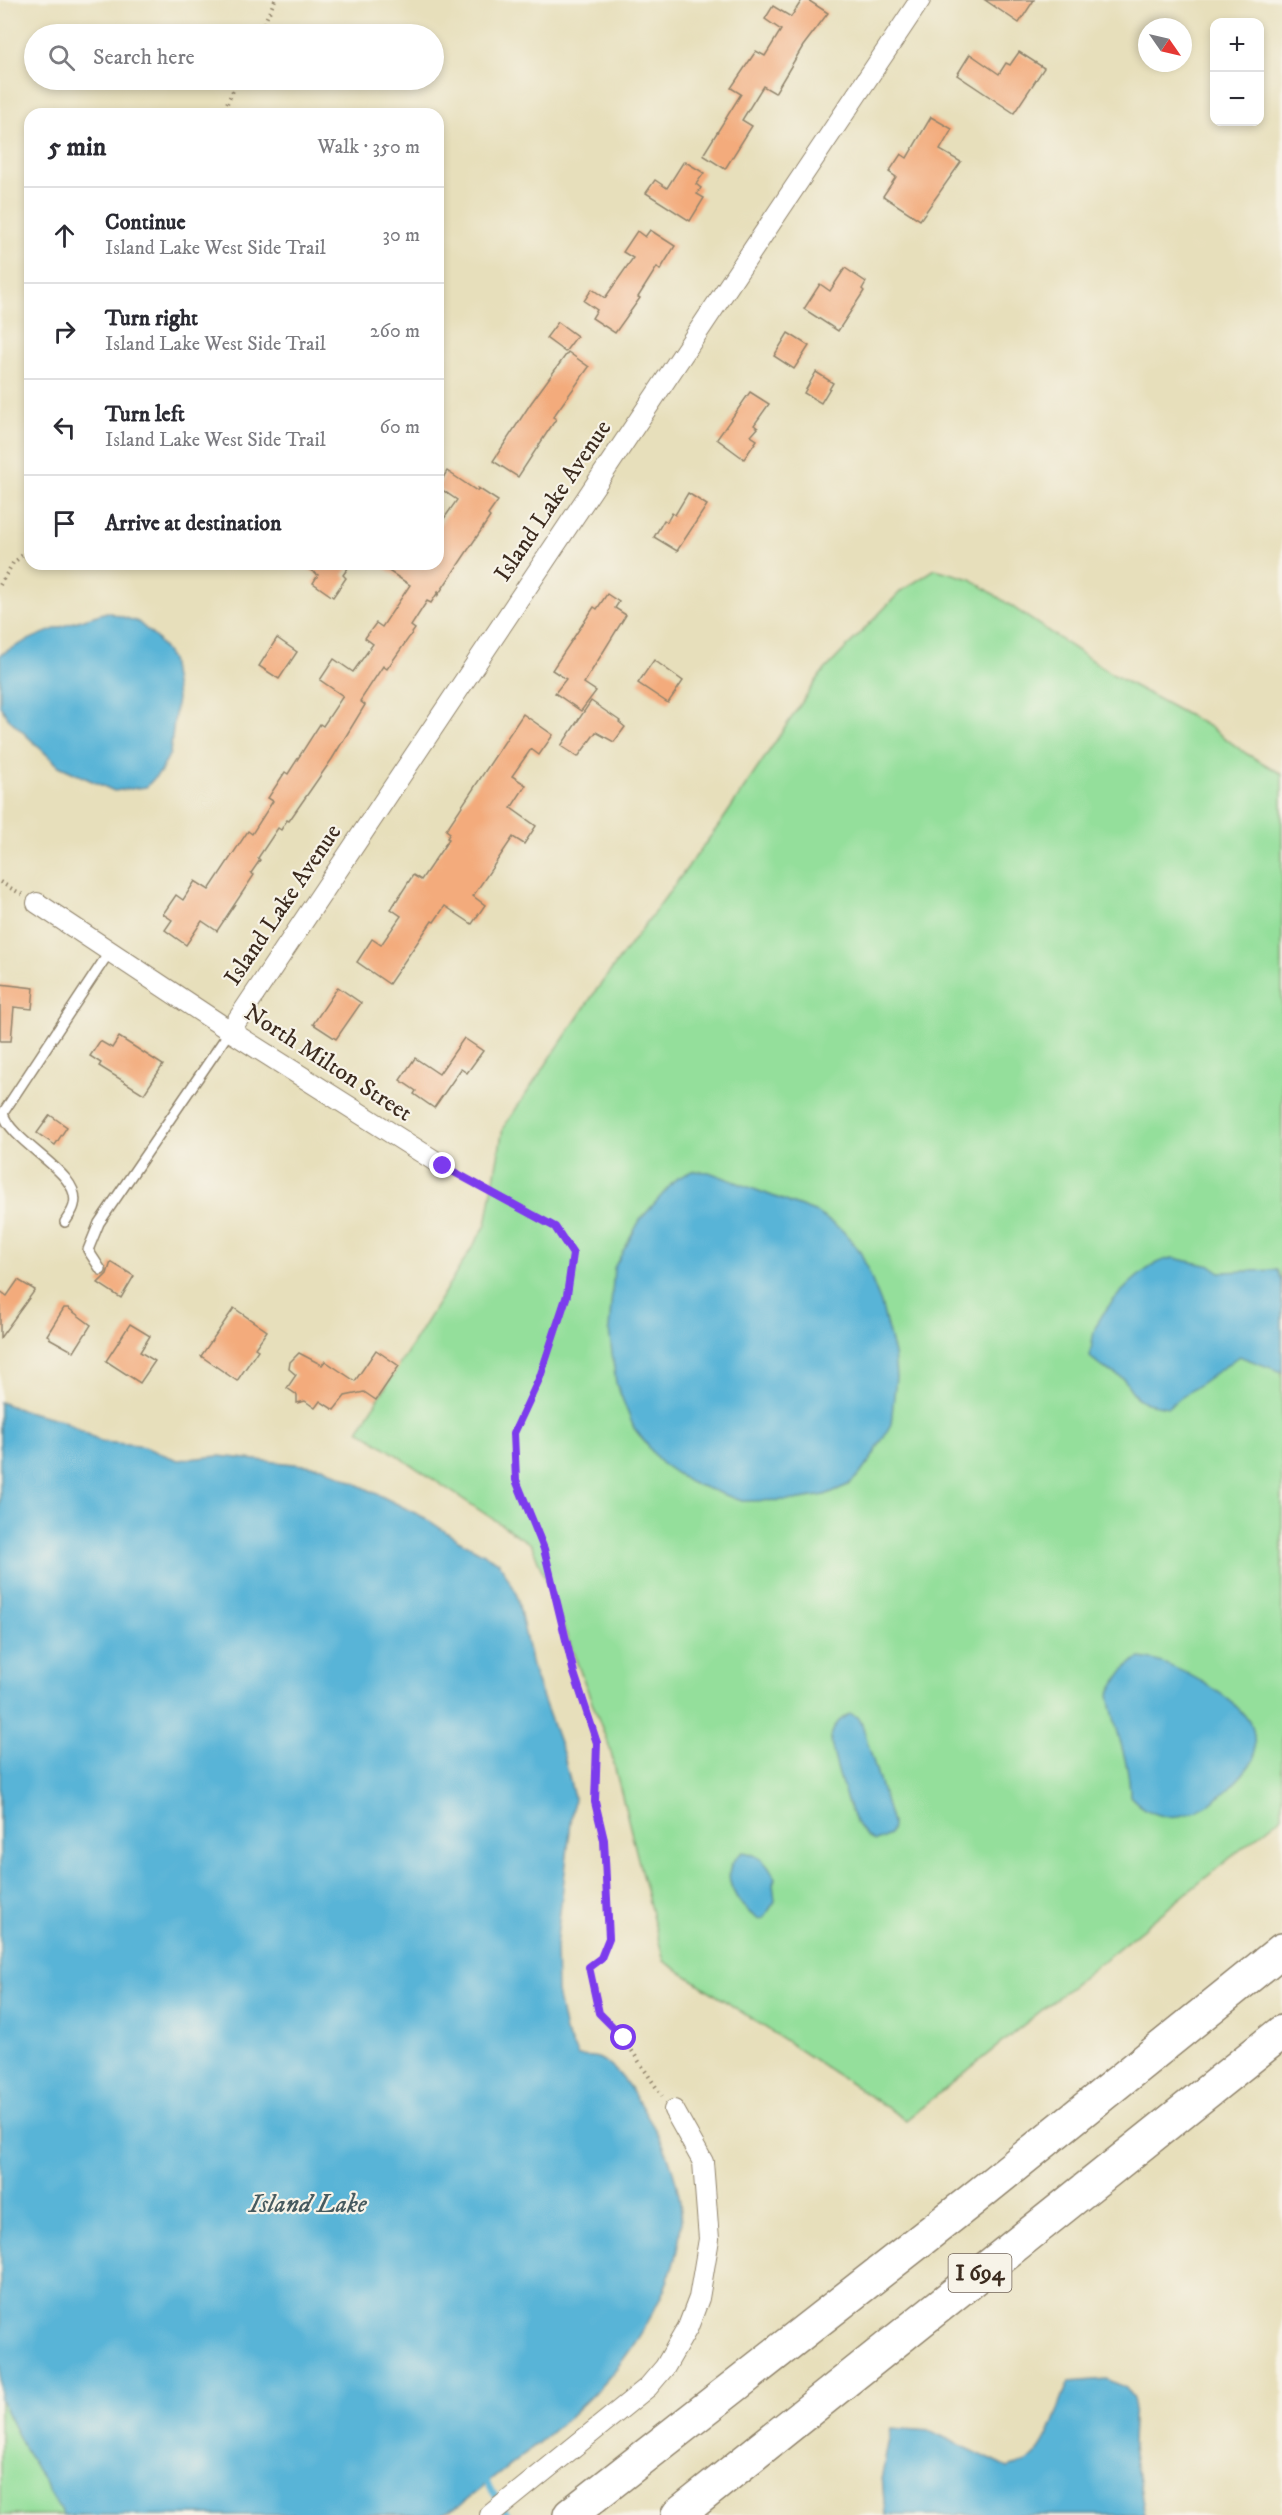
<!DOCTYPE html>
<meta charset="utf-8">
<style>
:root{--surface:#fff;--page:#f2f2f3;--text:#2b2b33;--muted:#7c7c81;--line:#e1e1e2}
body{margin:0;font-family:"IM FELL DW Pica",serif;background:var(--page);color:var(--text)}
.controls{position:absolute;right:18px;top:18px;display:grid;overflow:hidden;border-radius:12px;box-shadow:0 3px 9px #0003}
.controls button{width:54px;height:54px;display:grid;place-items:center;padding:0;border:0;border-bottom:2px solid var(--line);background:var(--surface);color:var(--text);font:30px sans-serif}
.compass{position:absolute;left:1138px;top:18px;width:54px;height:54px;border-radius:50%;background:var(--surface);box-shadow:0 3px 9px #0003;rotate:124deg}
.stop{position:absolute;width:18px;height:18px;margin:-14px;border:4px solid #7c3aed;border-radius:50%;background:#fff}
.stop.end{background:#7c3aed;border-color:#fff;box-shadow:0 2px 6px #0008}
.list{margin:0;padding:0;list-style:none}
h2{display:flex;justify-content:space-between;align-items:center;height:78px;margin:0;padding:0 24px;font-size:26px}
h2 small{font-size:20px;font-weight:400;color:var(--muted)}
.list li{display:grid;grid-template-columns:39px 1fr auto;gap:18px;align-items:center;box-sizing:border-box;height:96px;padding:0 24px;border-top:2px solid var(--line)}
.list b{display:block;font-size:22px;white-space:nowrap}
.list p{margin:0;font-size:20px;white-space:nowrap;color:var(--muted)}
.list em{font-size:20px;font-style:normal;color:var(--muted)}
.icon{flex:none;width:33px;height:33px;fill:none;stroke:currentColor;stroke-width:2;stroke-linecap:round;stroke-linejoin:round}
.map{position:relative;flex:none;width:1282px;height:2515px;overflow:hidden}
.search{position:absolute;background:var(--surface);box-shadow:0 3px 9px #0003;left:24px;top:24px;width:420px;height:66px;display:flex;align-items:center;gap:15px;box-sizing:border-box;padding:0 21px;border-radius:33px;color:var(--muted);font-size:22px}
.panel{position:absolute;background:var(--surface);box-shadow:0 3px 9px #0003;left:24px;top:108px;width:420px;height:462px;border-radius:18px}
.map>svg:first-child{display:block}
.green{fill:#94df9b;stroke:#68845c;stroke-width:1.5}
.water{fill:#59b4d7;stroke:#4a6f7a;stroke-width:1.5}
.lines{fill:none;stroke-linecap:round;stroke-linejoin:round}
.stream{stroke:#59b4d7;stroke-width:6}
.building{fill:#f3ab7c}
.service-casing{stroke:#91846c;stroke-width:12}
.minor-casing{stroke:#91846c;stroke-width:22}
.motorway-casing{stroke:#91846c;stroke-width:36}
.path{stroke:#91846c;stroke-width:4;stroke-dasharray:1.5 4.5;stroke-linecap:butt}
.service{stroke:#fff;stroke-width:9}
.minor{stroke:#fff;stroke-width:20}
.motorway{stroke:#fff;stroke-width:33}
.route{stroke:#7c3aed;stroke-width:8}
.labels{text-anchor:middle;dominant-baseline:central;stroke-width:4.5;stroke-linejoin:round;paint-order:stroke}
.shield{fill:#f7f3e8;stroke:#73665b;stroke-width:1.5}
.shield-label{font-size:22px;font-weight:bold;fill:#3b2a1e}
.street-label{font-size:24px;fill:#3b2a1e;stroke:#f7f3e8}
.water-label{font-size:26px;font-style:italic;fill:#465a5f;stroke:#f7f3e8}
</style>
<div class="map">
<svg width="1282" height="2515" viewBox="0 0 1282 2515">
<rect width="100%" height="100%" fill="#f7f3e8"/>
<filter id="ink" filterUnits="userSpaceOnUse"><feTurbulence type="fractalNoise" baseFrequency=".0167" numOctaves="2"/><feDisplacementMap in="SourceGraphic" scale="12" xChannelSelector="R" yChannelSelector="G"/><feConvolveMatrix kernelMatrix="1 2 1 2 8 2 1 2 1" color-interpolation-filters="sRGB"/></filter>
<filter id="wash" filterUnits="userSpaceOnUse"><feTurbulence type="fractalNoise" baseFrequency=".008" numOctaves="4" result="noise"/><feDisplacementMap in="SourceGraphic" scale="24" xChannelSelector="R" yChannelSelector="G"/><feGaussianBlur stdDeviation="1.35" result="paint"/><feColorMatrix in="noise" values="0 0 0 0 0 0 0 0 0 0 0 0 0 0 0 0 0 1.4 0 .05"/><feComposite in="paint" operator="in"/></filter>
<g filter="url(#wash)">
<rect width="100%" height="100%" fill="#e7dfbb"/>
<g class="green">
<polygon points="935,569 971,579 1112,674 1208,726 1247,754 1282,774 1282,1816 906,2120 664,1961 610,1749 532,1545 359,1430 486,1225 503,1128 595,992 722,821 821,674 901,591"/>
<polygon points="0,2397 82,2515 0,2515"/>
</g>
<g class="water">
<path d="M107,612L138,622L157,639L171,659L177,698L170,753L161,771L146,787L114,791L59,766L8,718L0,706V655C33,635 70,623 107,612Z"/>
<polygon points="692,1171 709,1172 817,1213 842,1230 860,1251 881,1303 894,1354 896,1377 891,1424 871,1459 860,1474 848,1485 825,1495 794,1500 742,1501 689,1482 661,1463 634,1428 616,1383 609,1330 614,1268 640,1220 676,1179"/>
<path d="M1173,1258L1211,1266L1220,1272L1277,1270L1282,1281V1372L1239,1356L1168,1407L1146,1403L1136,1397L1123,1378L1104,1368L1090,1357C1092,1347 1092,1333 1097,1324C1109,1301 1147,1261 1173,1258Z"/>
<path d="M0,1402L21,1410L62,1420L102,1442L138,1445L178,1460L219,1456L323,1467L425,1518L458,1540L499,1562L516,1592L533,1671L564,1756L574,1798L556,1945L557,1992L565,2032L578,2056C584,2057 594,2056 600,2059C625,2072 639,2104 653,2126C668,2149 682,2192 681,2220C679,2281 635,2353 592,2395C552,2435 504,2469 460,2505L441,2515H63L23,2445L0,2399Z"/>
<path d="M1141,1658C1173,1661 1238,1697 1252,1727C1256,1736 1254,1748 1254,1759C1227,1799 1173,1843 1130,1796C1130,1761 1114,1729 1109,1694C1117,1680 1125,1663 1141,1658Z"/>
<path d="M851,1714L858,1717L862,1724L892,1823C892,1835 886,1838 875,1841C864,1837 856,1824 852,1814C847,1802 830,1748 831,1737C833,1727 841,1716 851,1714Z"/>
<path d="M743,1852C760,1855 767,1863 775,1878L773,1884L775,1901L764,1918L759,1920C737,1905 714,1872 743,1852Z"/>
<path d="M1107,2379L1126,2388L1134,2399L1132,2442L1145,2515H885L882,2475L891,2428L931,2431L1008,2468C1015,2465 1026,2464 1031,2459C1051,2441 1057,2406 1069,2382Z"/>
</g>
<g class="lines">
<polyline class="stream" points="483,2477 508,2515"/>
</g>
<g id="blocks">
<g class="building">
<polygon points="802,0 808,0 828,13 803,46 775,93 763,86 742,120 752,126 725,169 703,155 741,94 731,88 756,51 765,56 781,30 765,19 773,6 791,17"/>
<polygon points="985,0 1034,0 1019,23"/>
<polygon points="1019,52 1044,68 1014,113 957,75 970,54 999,74 1006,63 1010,65"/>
<polygon points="931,117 952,129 940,150 961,162 920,220 883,196 896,177 889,172 901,154 907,158"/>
<polygon points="684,161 704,173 696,184 701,188 697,194 704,198 690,221 646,193 655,180 667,188"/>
<polygon points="650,230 675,246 660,270 657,267 638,297 640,298 615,333 592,318 597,310 584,301 592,289 605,298 633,258 623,252 637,231 645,237"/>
<polygon points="845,268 866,282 862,289 864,291 838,331 804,309 820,284 830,291"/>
<polygon points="558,322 577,336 565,352 546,338"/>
<polygon points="788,333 809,346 794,369 774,356"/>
<polygon points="568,352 589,367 553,417 556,419 518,477 493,461 531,403"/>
<polygon points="816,372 833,383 821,403 804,393"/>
<polygon points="750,392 769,404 754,425 758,428 751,436 757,440 744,459 717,439"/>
<polygon points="447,471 477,491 478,488 498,501 488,515 490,517 438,595 438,592 431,603 427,601 411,626 415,629 387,669 383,666 360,701 365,705 332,759 289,821 287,820 281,830 278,828 258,858 260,860 251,873 254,875 217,931 202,921 186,945 165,930 172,920 163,914 176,895 183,900 195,881 209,890 248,831 252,834 273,801 268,798 285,772 288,774 320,724 323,726 343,696 320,680 334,659 353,672 373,644 365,638 376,623 382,627 410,585 378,564 438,564 438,527 457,500 438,487"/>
<polygon points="688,493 707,505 677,551 654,537 664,520 667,522 672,513 675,515"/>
<polygon points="301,564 351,564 343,575 346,578 333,597 313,583 318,575"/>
<polygon points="607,594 619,602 615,608 626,615 584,683 596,691 581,711 555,693 566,679 552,670 594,607 597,609"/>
<polygon points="277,638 297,652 279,679 259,666"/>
<polygon points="654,660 683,681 668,703 638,683"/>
<polygon points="591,701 620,721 619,722 625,727 614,742 596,732 578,757 561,746"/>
<polygon points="523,714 553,735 539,755 531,749 512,776 526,785 511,808 536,826 524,844 513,837 473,896 485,905 472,924 445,906 434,922 432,921 389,984 357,962 372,939 381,945 401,916 391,909 413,875 421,880 449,839 447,838 450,833 446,830"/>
<polygon points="0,984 34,988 32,1009 14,1007 11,1041 0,1041"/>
<polygon points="338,987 361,1003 336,1039 313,1024"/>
<polygon points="119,1037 163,1065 144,1094 99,1066 101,1063 90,1056 100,1041 112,1048"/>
<polygon points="464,1038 483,1051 467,1073 461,1069 434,1108 414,1094 416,1091 400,1080 415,1058 439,1074"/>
<polygon points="50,1115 67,1127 55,1145 37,1133"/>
<polygon points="111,1262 134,1276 121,1298 98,1283 107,1274"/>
<polygon points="18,1280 35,1290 0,1338 0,1291 7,1296"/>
<polygon points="64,1308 68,1308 91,1325 74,1352 49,1338 50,1337 47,1335"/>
<polygon points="234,1308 267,1331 255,1348 258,1350 237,1381 201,1356"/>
<polygon points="130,1324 150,1336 140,1352 155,1361 140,1383 106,1361"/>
<polygon points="376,1350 399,1366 376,1400 364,1392 345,1396 334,1410 320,1401 315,1408 305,1401 297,1403 297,1395 287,1388 296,1375 289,1369 290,1362 299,1353 322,1365 325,1361 355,1381"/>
</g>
</g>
</g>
<g filter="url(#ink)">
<use href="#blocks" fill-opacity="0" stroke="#91846c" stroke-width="1.5"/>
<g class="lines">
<g class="service-casing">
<g id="service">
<path d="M65,1222C68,1217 73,1211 74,1205C83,1173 11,1144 3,1113L110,951"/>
<polyline points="101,1270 88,1250 99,1223 230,1031"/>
</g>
</g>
<g class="minor-casing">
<g id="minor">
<polyline points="37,903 230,1031 443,1166"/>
<polyline points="230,1031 920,0"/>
<polyline points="490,2515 648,2387 665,2367 688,2327 699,2298 709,2239 703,2162 674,2110"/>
</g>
</g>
<g class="motorway-casing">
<g id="motorway">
<polyline points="570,2515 972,2200 1282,1950"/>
<polyline points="678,2515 1282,2032"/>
</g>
</g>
<g class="path">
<polyline points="259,34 275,0"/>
<polyline points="222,114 238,80"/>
<polyline points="0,585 13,563 30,549"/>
<polyline points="0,882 23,895"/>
<polyline points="459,1174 555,1227 573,1254 567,1295 539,1377 514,1433 516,1480 544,1549 574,1673 597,1743 595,1802 604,1840 609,1938 601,1958 589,1967 599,2012 624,2039 662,2096"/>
</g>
<use href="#service" class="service"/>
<use href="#minor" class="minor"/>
<use href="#motorway" class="motorway"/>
</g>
</g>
<g class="lines" filter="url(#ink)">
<polyline class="route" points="443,1166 555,1227 573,1254 567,1295 540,1377 514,1433 516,1480 544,1549 574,1673 597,1743 595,1802 604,1840 609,1938 601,1958 589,1967 599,2013 624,2038"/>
</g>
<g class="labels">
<rect class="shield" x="948.5" y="2254" width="63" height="38" rx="4.5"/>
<g class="shield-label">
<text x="980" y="2273">I 694</text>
</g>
<g class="street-label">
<text transform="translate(553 501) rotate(-56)">Island Lake Avenue</text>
<text transform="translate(283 905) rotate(-56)">Island Lake Avenue</text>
<text transform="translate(328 1063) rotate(33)">North Milton Street</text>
</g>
<g class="water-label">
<text x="308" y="2204">Island Lake</text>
</g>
</g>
</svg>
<div class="controls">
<button>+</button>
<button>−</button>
</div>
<svg class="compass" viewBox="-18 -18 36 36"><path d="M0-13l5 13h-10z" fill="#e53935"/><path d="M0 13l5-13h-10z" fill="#7c7c81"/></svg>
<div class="stop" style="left:624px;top:2038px"></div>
<div class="stop end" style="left:443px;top:1166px"></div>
<div class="search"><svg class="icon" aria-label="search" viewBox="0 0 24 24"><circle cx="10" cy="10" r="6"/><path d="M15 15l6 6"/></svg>Search here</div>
<section class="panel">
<h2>5 min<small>Walk · 350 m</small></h2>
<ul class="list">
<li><svg class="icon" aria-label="ahead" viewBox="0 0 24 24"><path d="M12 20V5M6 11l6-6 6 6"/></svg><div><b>Continue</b><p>Island Lake West Side Trail</p></div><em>30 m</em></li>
<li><svg class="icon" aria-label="right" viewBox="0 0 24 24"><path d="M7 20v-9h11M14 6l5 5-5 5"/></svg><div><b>Turn right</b><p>Island Lake West Side Trail</p></div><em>260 m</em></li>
<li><svg class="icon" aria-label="left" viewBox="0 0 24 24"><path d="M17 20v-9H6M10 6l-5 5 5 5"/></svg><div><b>Turn left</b><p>Island Lake West Side Trail</p></div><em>60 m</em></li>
<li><svg class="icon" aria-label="arrive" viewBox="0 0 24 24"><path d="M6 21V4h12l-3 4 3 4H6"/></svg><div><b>Arrive at destination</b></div></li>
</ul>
</section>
</div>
